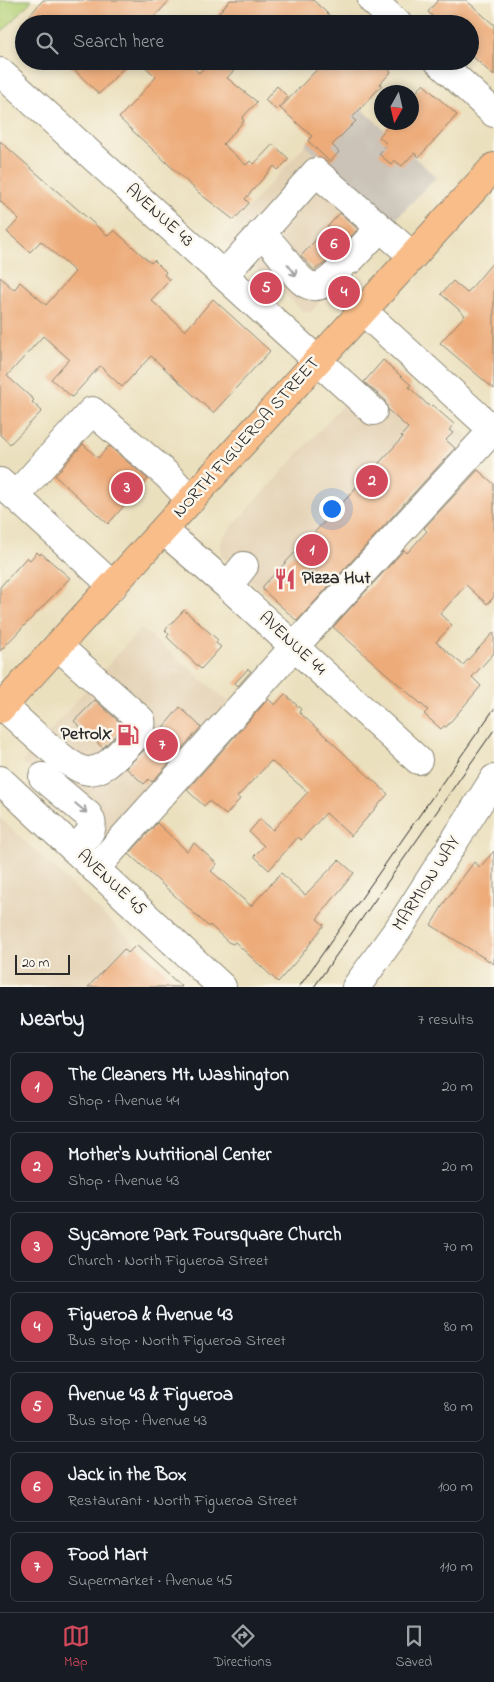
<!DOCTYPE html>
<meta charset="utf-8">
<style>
:root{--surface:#171b24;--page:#242831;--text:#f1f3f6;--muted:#9ea1a6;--line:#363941;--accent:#d1495b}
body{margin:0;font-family:"Indie Flower",sans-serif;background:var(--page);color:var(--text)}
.compass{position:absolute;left:374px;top:85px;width:45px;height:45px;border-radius:50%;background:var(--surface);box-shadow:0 2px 8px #0003;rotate:188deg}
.scale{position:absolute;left:15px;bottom:12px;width:55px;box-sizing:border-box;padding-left:5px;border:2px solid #2b2b2b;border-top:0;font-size:14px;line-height:18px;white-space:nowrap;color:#2b2b2b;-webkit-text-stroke:4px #fbf7ec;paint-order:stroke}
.you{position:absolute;left:331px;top:508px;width:18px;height:18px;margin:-12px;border:4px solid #fff;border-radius:50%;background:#1a73e8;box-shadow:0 0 0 8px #1a73e833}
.badge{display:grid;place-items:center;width:32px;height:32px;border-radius:50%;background:var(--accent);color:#fff;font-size:16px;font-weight:700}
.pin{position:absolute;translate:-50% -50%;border:2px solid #fff;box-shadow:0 1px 5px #0006}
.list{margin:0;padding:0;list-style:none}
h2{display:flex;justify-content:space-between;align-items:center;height:65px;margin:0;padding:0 20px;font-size:21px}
h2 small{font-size:16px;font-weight:400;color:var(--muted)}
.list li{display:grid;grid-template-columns:32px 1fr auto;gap:15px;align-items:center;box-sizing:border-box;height:70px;margin:0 10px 10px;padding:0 10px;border:1px solid var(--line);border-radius:8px}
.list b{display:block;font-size:19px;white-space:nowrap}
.list p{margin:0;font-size:16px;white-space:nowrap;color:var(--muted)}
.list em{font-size:16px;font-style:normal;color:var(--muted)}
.icon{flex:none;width:28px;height:28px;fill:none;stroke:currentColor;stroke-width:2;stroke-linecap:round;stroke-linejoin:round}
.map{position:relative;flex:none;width:494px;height:987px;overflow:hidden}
.search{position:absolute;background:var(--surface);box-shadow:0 2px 8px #0003;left:15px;right:15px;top:15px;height:55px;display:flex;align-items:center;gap:12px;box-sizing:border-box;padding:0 18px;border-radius:28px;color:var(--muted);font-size:19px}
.sheet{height:625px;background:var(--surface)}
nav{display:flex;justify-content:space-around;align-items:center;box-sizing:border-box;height:70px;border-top:1px solid var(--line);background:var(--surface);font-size:14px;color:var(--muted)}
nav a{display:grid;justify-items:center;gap:2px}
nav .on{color:var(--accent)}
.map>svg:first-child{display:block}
.built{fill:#e3d1b4}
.industrial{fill:#cbc3b8}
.green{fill:#b4d278;stroke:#707e52}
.building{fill:#edab79}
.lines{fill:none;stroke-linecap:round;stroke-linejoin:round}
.minor-casing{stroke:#8b8674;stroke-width:30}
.major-casing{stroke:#8b8674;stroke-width:30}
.minor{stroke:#fff;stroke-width:28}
.major{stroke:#f8bd89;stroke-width:28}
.tram{stroke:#2b2b2b;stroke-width:1}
.oneway{stroke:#a0a0a0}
.labels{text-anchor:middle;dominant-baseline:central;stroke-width:5;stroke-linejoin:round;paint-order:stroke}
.street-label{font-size:18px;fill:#2b2b2b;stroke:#fbf7ec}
.poi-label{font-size:18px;font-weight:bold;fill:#2b2b2b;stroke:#fbf7ec;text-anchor:start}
</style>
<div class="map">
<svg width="494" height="987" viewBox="0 0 494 987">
<rect width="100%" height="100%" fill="#fbf7ec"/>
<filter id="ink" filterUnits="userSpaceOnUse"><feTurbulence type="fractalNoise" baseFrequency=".02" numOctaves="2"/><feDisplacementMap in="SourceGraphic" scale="10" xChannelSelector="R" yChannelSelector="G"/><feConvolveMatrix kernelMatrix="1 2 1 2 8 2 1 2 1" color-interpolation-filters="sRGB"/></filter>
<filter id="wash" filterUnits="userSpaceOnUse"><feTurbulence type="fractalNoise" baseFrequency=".0096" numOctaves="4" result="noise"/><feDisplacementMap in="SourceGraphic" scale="20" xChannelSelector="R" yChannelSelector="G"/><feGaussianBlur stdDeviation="1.12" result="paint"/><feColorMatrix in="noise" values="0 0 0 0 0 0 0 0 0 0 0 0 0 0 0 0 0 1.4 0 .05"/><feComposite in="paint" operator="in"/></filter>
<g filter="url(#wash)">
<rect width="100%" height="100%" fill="#ebe0be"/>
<g class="built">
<polygon points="305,145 392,223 311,312 304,312 222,237"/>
<polygon points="383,360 472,441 302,626 222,556 220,545 223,537"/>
<polygon points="141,628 236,708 111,842 22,762"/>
<polygon points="0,818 136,945 182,987 0,987"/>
</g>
<polygon class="industrial" points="348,96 436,177 392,223 305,145"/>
<polygon class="green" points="0,0 32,0 0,34"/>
<g id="blocks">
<g class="building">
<polygon points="43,0 170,0 155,16 163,24 22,24"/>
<polygon points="230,0 313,0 339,24 209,24"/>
<polygon points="438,0 466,0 494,25 494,76 470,54 470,24 441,24 428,12"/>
<polygon points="65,61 130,61 99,94"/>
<polygon points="139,61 186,61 199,73 209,63 215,68 220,61 243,61 227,78 257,102 242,118 244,121 223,144 246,165 250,161 254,164 273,144 289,159 278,170 274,166 245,199 249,203 234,220 199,193 119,118 156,77"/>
<polygon points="325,61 379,61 391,72 380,84 382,85 352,118 356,121 332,145 339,152 330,162 308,141 312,136 280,108"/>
<polygon points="423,84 457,115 419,157 414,153 402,166 394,160 391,164 379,154 387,144 379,137 391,122 412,122 412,97"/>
<polygon points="277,86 288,97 276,110 265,100"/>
<polygon points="0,141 108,236 114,230 151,263 154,260 166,272 164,275 170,280 151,300 185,331 213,299 270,351 213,413 151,356 122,387 100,366 72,397 51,379 69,359 43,336 7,376 34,400 32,402 42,411 10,444 0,435 0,277 14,290 20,282 46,305 75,272 41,241 30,252 7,232 19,219 0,201"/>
<polygon points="340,213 358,229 339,249 335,257 314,270 301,256"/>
<polygon points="494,261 494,389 440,343 465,315 441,294 453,281 467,293"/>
<polygon points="383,360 411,385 409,387 430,407 432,405 454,424 449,430 453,433 446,440 455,448 297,621 263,590 263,586 348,497 367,474 368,475 403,437 401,436 408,428 388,410 384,399 364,382"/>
<polygon points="83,444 98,458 109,446 148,479 108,524 55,476"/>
<polygon points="478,470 494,484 494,597 487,604 466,585 440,614 452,625 436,642 463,665 494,632 494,653 472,677 481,686 446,727 444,726 441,729 424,714 428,710 333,627 404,550 407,553 427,531 424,528"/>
<polygon points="37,552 40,555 41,553 70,578 0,651 0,587 27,557 30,560"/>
<polygon points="184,610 218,640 216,643 221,647 201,669 167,637 169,634 165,630"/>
<polygon points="248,669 251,671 238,686 235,683"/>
<polygon points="285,694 301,709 299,712 388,794 351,836 326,813 301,840 298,837 269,870 254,856 264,846 249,832 260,819 273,830 308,792 271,761 237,797 240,799 226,815 209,801 204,806 187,790 268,699 275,705"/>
<polygon points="95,700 124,726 103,748 74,721"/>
<polygon points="180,707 201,727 152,782 149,779 144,784 126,768 145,749"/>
<polygon points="157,823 187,851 194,843 217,864 211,871 251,906 281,873 305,895 339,860 354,873 317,919 324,925 300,957 278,982 235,942 233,944 228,942 210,925 209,927 129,854"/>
<polygon points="494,851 494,964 431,925 446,900 474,862 480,867"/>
<polygon points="136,945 182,987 88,987 124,949 128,953"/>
</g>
</g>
</g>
<g filter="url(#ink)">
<use href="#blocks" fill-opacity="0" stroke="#8b8674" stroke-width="1"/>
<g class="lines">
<g class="minor-casing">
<g id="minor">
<polyline points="372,0 398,24"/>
<polyline points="438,61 494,113"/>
<polyline points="0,72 373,411"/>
<path d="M261,233C268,241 276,248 282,257C300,280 311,301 338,272"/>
<polyline points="350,260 380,228"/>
<polyline points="224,275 316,172 413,256"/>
<polyline points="363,311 494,431"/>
<polyline points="0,482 113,586"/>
<polyline points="15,496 92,411 167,475 191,500"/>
<polyline points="164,531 228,586 418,760"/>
<polyline points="228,586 244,566"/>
<path d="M3,706C18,719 71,772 89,771C105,770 113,759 124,749C131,741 144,731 141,720L58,646"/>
<path d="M43,777L88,815C98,830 85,838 74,849"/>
<polyline points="0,780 222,987"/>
<polyline points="95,869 294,647 493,430"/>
<polyline points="356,987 399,928 494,779"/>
</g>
</g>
<g class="major-casing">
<polyline id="major" points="0,709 494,167"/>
</g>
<use href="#minor" class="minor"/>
<use href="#major" class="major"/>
<g class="tram">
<polyline points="299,987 494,709"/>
<polyline points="314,987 494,730"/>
</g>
</g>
<defs><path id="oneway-shaft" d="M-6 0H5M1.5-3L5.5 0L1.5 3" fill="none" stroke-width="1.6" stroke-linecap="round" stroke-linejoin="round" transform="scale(1.25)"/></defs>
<g class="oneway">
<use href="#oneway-shaft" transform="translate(292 270) rotate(53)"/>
<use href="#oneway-shaft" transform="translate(81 808) rotate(40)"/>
</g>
</g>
<defs>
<g id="restaurant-bare" transform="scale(1.725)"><path d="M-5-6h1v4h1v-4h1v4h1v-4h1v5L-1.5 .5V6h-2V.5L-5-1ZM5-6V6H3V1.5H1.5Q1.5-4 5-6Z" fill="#d1495b" stroke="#fbf7ec" stroke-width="2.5" paint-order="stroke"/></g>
<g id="fuel-bare" transform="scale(1.725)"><path d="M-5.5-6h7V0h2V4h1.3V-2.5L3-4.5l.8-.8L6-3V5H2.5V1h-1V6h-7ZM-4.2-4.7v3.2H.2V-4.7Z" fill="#d1495b" stroke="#fbf7ec" stroke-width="2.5" paint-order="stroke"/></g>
</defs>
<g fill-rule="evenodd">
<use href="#restaurant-bare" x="285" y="579"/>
<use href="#fuel-bare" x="128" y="735"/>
</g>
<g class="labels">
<g class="street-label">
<text transform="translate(159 216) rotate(42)">AVENUE 43</text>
<text transform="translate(247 438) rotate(-48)">NORTH FIGUEROA STREET</text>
<text transform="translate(292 644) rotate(43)">AVENUE 44</text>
<text transform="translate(111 883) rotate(43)">AVENUE 45</text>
<text transform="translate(427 884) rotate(-57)">MARMION WAY</text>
</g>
<g class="poi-label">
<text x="302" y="579">Pizza Hut</text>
<text x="112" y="735" text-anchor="end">PetrolX</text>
</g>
</g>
</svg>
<svg class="compass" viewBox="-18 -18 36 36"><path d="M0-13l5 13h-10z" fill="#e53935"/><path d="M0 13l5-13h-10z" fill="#9ea1a6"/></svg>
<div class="scale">20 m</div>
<div class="you"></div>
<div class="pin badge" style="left:312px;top:550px">1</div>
<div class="pin badge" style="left:372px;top:481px">2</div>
<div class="pin badge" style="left:127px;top:488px">3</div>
<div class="pin badge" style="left:344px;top:292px">4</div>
<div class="pin badge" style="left:266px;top:288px">5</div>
<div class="pin badge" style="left:334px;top:244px">6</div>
<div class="pin badge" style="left:162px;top:745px">7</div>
<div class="search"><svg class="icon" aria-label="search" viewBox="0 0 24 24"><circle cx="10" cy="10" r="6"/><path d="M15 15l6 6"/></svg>Search here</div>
</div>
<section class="sheet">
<h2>Nearby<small>7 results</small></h2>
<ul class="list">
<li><span class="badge">1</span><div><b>The Cleaners Mt. Washington</b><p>Shop · Avenue 44</p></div><em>20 m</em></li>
<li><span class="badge">2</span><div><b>Mother's Nutritional Center</b><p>Shop · Avenue 43</p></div><em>20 m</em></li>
<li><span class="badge">3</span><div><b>Sycamore Park Foursquare Church</b><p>Church · North Figueroa Street</p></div><em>70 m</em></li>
<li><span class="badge">4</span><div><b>Figueroa &amp; Avenue 43</b><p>Bus stop · North Figueroa Street</p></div><em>80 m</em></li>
<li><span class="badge">5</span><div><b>Avenue 43 &amp; Figueroa</b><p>Bus stop · Avenue 43</p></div><em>80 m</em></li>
<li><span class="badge">6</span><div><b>Jack in the Box</b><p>Restaurant · North Figueroa Street</p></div><em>100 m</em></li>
<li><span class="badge">7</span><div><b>Food Mart</b><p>Supermarket · Avenue 45</p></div><em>110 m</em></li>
</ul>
</section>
<nav>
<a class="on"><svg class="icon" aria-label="map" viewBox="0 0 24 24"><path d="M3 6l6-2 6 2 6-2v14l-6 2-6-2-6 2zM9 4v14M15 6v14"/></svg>Map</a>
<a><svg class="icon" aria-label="directions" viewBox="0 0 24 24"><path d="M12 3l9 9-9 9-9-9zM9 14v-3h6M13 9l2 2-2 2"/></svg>Directions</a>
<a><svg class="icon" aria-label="saved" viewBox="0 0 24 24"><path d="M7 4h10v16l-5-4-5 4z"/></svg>Saved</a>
</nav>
